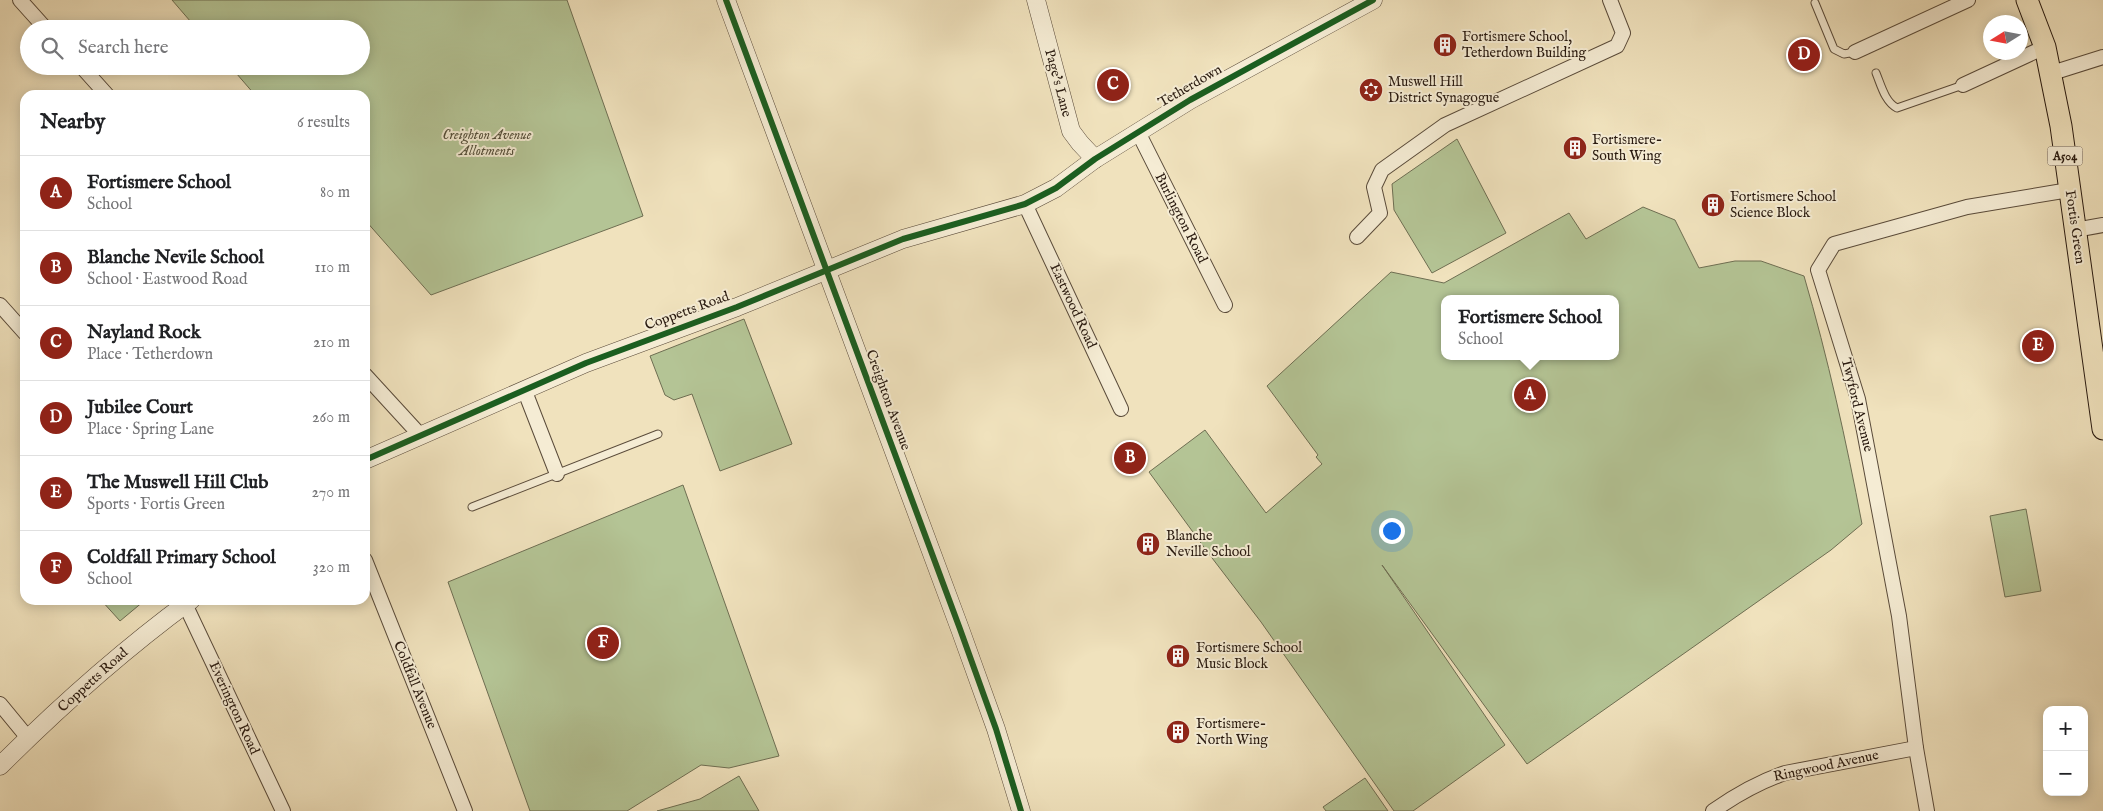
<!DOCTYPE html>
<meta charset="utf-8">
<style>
:root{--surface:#fff;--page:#f2f2f2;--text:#202124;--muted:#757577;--line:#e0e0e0;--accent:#8f2418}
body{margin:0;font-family:"IM FELL English",serif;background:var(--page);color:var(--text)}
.controls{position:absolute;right:15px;bottom:15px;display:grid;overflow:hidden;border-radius:10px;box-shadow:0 2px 12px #0003}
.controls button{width:45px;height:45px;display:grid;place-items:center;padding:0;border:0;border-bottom:1px solid var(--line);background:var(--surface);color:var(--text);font:25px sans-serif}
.compass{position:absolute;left:1983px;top:15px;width:45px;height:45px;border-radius:50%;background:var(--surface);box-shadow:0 2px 12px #0003;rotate:259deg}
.you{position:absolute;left:1391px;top:530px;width:18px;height:18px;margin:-12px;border:4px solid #fff;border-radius:50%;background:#1a73e8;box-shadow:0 0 0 8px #1a73e833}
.badge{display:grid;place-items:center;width:32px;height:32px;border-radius:50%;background:var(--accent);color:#fff;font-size:16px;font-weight:700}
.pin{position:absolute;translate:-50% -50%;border:2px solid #fff;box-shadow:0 1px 5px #0006}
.popup{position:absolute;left:1441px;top:295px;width:178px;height:65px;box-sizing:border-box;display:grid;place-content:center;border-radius:10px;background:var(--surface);filter:drop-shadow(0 1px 4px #0005);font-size:16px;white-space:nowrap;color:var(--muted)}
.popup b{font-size:19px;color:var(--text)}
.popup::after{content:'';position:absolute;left:50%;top:100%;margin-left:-10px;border:10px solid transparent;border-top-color:var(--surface)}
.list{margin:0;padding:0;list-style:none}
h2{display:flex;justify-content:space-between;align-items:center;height:65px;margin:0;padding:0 20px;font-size:21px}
h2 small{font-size:16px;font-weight:400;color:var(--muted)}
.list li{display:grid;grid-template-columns:32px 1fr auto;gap:15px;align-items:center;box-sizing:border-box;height:75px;padding:0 20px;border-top:1px solid var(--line)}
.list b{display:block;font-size:19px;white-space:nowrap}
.list p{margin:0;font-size:16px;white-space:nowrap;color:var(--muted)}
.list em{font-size:16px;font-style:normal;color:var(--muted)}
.icon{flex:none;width:28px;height:28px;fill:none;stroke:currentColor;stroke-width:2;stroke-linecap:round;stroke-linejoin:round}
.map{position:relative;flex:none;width:2103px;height:811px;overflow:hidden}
.search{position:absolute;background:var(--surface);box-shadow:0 2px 12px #0003;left:20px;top:20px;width:350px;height:55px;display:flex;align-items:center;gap:12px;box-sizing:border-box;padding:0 18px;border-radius:28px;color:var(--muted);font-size:19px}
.panel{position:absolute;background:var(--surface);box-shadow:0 2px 12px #0003;left:20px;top:90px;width:350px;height:515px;border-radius:15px}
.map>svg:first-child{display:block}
.green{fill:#b4c495;stroke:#6e6e52;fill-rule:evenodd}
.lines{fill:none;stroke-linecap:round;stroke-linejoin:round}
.service-casing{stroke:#5a4b3a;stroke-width:9}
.minor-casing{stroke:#5a4b3a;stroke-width:16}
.tertiary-casing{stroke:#5a4b3a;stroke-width:19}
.primary-casing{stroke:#28190f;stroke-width:23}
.service{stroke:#f5ecd4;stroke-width:7}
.minor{stroke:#f5ecd4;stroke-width:14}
.tertiary{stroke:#f5ecd4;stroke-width:18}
.primary{stroke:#f0e2bd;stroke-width:21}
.cycleway-casing{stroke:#f5ecd4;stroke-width:9}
.cycleway{stroke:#1b5e20;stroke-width:6}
.labels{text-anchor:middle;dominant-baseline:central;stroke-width:4;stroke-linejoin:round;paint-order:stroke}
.shield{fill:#f5ecd4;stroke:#66584a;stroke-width:1}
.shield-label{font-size:12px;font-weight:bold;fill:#28190f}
.poi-label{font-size:14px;fill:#28190f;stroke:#f5ecd4;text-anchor:start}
.street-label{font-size:14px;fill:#28190f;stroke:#f5ecd4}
.park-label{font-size:14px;font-style:italic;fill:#524c37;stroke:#f5ecd4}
</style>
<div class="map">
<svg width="2103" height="811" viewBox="0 0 2103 811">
<rect width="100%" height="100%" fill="#f0e2bd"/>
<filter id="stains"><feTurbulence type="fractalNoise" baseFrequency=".004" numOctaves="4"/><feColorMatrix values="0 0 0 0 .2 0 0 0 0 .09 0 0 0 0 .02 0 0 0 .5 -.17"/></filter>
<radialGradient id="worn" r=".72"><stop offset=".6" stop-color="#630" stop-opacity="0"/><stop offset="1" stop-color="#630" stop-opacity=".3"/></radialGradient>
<g class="green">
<polygon points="172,0 567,0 643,216 431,295 365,220 365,95 255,95 230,66 361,66 361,29 197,29"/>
<polygon points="1457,139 1506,233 1432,273 1394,210 1392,184"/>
<path d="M1643,207L1675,220L1699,268L1735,261H1761L1804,276C1828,358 1846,440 1862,524L1831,550L1527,764L1382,565L1505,745L1413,811H1394L1261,622L1209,554L1149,472L1205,430L1266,513L1322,464L1316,457L1318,455L1267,386L1391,272L1444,283L1569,213L1586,239ZM1445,299H1615V356H1445Z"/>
<polygon points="744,319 792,444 720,471 692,394 674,400 665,395 650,356"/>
<polygon points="683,485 779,756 729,768 701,765 627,811 530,811 448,582"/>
<polygon points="2026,509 2041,591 2005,597 1990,516"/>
<polygon points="101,600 143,600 144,601 120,621"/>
<polygon points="739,776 759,811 657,811 700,799"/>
<polygon points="1365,778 1388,811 1326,811 1323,807"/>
</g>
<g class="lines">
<g class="service-casing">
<g id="service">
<polyline points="1815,3 1834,49 1844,54 1855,52"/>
<path d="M1876,73C1881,85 1885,102 1897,108L1963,85"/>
<polyline points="472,507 658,434"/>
</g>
</g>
<g class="minor-casing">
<g id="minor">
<polyline points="20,0 46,29"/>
<polyline points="1855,52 1968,0"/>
<polyline points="81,66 107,95"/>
<polyline points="2052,73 2103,57"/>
<polyline points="1963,85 2045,47"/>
<polyline points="1138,132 1225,305"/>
<polyline points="1025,204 1121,409"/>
<polyline points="2075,230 2103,225"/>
<polyline points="1357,237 1380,213 1374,187 1382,170 1445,125 1617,46 1623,33 1610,0"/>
<polyline points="0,305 25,333"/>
<polyline points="365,375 420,435"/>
<polyline points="524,389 557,474"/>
<polyline points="365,560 465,811"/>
<polyline points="185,604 283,811"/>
<polyline points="0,704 28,738"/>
<path d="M1713,811C1736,795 1759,782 1785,773L1916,748"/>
<polyline points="1927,811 1916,748 1899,616 1858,399 1818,270 1834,244 1967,207 2069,190"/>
</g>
</g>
<g class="tertiary-casing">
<g id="tertiary">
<polyline points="726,0 960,629 996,729 1021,811"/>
<polyline points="1036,0 1071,131 1080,143 1095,159"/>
<polyline points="365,460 586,363 737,307 903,239 1025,204 1056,188 1095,159 1190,100 1373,0"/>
<path d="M0,766C60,706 123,650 191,600"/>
</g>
</g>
<g class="primary-casing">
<polyline id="primary" points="2027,0 2045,47 2061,126 2103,429"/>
</g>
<use href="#service" class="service"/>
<use href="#minor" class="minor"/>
<use href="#tertiary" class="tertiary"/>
<use href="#primary" class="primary"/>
<g class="cycleway-casing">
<g id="cycleway">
<polyline points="726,0 960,629 996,729 1021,811"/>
<polyline points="365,460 586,363 737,307 903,239 1025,204 1056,188 1095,159 1190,100 1373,0"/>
</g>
</g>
<use href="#cycleway" class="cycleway"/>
</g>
<defs>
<g id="building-disc" transform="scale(1.25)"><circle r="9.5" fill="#8f2418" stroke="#f5ecd4"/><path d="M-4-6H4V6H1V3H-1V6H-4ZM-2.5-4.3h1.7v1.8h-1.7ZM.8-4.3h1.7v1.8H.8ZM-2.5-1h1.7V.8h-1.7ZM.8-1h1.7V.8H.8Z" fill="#fff"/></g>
<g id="synagogue-disc" transform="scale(1.25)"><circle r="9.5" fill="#8f2418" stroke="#f5ecd4"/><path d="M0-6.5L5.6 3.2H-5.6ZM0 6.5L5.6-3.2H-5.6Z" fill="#fff"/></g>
</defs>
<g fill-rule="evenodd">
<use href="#building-disc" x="1445" y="45"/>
<use href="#synagogue-disc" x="1371" y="90"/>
<use href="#building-disc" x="1575" y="148"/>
<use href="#building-disc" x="1713" y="205"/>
<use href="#building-disc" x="1148" y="544"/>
<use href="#building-disc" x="1178" y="656"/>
<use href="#building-disc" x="1178" y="732"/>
</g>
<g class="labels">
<rect class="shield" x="2047.5" y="146.5" width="35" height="19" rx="4"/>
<g class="shield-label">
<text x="2065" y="156">A504</text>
</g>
<g class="poi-label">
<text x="1462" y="37">Fortismere School,<tspan x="1462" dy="16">Tetherdown Building</tspan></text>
<text x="1388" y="82">Muswell Hill<tspan x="1388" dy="16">District Synagogue</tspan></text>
<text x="1592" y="140">Fortismere-<tspan x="1592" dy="16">South Wing</tspan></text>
<text x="1730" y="197">Fortismere School<tspan x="1730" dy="16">Science Block</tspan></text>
<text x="1166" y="536">Blanche<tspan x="1166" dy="16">Neville School</tspan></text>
<text x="1196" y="648">Fortismere School<tspan x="1196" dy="16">Music Block</tspan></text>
<text x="1196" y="724">Fortismere-<tspan x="1196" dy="16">North Wing</tspan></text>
</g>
<g class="street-label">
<text transform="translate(1058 83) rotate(75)">Page's Lane</text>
<text transform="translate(1190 86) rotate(-30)">Tetherdown</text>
<text transform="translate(1181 218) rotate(63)">Burlington Road</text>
<text transform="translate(2075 227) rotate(82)">Fortis Green</text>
<text transform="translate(1073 306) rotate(65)">Eastwood Road</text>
<text transform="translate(687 311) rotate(-20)">Coppetts Road</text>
<text transform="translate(888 400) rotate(70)">Creighton Avenue</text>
<text transform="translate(1857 405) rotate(76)">Twyford Avenue</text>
<text transform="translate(93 680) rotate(-42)">Coppetts Road</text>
<text transform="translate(415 685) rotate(68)">Coldfall Avenue</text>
<text transform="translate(234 708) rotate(65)">Everington Road</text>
<text transform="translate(1826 766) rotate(-12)">Ringwood Avenue</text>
</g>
<g class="park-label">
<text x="487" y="135">Creighton Avenue<tspan x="487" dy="16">Allotments</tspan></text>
</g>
</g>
<rect width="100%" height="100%" filter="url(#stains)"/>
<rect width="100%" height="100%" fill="url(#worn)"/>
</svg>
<div class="controls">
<button>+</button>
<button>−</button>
</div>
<svg class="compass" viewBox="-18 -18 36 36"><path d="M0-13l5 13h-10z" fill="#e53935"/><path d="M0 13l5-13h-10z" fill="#757577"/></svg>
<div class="you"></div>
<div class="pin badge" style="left:1530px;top:395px">A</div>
<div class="popup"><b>Fortismere School</b>School</div>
<div class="pin badge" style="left:1130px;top:458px">B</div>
<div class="pin badge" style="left:1113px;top:85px">C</div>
<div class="pin badge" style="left:1804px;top:55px">D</div>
<div class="pin badge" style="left:2038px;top:346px">E</div>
<div class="pin badge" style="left:603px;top:643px">F</div>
<div class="search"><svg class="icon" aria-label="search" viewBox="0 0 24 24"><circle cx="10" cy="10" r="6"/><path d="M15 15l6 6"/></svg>Search here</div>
<section class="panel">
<h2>Nearby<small>6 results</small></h2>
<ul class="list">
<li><span class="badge">A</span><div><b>Fortismere School</b><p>School</p></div><em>80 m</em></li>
<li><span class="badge">B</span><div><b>Blanche Nevile School</b><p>School · Eastwood Road</p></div><em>110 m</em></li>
<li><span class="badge">C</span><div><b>Nayland Rock</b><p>Place · Tetherdown</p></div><em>210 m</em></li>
<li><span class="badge">D</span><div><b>Jubilee Court</b><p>Place · Spring Lane</p></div><em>260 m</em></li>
<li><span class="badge">E</span><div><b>The Muswell Hill Club</b><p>Sports · Fortis Green</p></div><em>270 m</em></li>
<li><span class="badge">F</span><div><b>Coldfall Primary School</b><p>School</p></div><em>320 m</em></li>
</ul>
</section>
</div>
